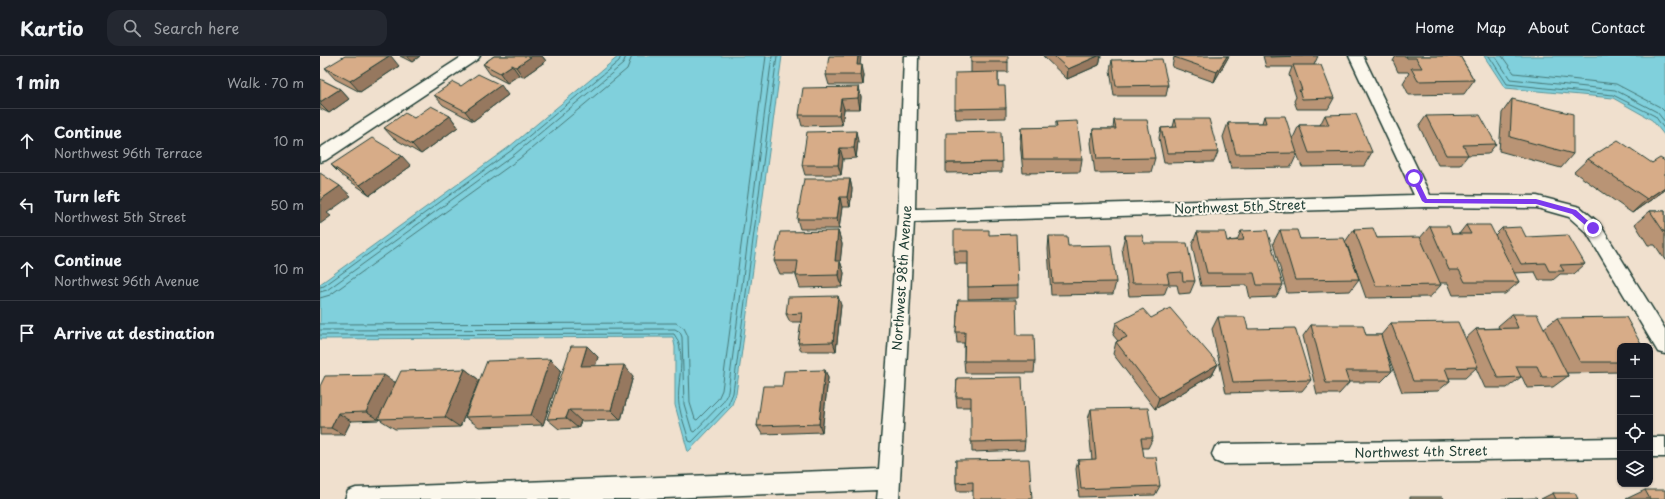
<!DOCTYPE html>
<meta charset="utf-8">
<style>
:root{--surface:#171b24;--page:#242831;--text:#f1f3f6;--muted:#9ea1a6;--line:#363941}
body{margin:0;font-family:"Playpen Sans",sans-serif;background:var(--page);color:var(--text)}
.controls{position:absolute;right:12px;bottom:12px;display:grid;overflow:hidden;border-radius:8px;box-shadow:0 1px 3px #0004}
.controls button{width:36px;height:36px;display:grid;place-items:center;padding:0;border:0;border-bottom:1px solid var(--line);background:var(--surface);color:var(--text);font:20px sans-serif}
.stop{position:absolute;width:12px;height:12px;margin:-9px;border:3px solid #7c3aed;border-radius:50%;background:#fff}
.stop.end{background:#7c3aed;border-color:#fff;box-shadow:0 1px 4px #0008}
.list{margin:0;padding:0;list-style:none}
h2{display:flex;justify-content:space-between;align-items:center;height:52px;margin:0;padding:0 16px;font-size:17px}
h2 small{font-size:13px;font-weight:400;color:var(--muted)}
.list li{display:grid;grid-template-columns:26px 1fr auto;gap:12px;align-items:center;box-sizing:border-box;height:64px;padding:0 16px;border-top:1px solid var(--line)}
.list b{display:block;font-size:15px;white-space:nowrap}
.list p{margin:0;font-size:13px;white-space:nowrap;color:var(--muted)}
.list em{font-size:13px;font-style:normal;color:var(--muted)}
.icon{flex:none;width:22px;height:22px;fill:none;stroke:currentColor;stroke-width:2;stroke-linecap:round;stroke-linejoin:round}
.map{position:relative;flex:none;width:1345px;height:443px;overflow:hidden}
header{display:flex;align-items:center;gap:24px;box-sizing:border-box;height:56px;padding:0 20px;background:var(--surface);border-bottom:1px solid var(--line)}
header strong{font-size:19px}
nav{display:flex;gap:22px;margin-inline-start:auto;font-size:14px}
.search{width:280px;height:36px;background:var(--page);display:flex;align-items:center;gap:10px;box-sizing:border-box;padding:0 14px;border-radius:12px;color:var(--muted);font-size:15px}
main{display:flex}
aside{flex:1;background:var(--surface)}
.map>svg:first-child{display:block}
.water{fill:#80d0dc;stroke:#599599}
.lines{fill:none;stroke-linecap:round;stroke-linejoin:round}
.shore{stroke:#467877;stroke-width:1}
.minor-casing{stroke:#1f3d34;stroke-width:3}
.minor{fill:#fbf7ec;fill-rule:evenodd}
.wall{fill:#b99475;stroke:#1f3d34}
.shaded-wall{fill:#96785f;stroke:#1f3d34}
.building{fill:#d7ac88;stroke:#1f3d34}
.route{fill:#7c3aed}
.labels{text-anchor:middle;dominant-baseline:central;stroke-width:4;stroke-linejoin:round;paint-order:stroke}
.street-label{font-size:13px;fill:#1f3d34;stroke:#fbf7ec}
</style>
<header>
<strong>Kartio</strong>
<div class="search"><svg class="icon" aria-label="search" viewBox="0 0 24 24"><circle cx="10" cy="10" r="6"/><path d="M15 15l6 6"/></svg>Search here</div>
<nav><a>Home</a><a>Map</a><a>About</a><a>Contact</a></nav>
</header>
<main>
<aside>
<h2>1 min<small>Walk · 70 m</small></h2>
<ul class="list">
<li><svg class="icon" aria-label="ahead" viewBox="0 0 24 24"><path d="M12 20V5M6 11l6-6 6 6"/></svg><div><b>Continue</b><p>Northwest 96th Terrace</p></div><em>10 m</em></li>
<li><svg class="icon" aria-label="left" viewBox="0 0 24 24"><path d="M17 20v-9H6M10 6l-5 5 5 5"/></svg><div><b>Turn left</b><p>Northwest 5th Street</p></div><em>50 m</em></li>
<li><svg class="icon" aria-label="ahead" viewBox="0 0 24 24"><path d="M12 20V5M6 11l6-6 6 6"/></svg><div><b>Continue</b><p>Northwest 96th Avenue</p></div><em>10 m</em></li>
<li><svg class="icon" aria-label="arrive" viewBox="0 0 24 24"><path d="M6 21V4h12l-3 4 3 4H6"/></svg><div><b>Arrive at destination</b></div></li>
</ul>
</aside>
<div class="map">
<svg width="1345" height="443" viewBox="0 0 1345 443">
<rect width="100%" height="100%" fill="#f0e0ce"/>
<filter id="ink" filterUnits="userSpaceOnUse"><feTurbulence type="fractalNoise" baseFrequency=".025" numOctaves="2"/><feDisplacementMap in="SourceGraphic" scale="8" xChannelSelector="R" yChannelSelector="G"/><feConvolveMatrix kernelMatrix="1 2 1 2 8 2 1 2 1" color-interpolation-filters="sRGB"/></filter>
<g filter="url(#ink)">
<g class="water">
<polygon points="299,0 462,0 416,338 411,351 368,396 355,349 355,291 353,281 0,283 0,228 189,91"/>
<polygon points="1164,0 1345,0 1345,80 1332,64 1293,42 1185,32"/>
</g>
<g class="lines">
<g class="shore">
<polyline points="1169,0 1187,28 1293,39 1335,60 1345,74"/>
<polyline points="1175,0 1190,23 1295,34 1337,56 1345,66"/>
<polyline points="1182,0 1194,17 1296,28 1340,51 1345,56"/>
<polyline points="0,231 4,230 192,94 299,5 301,0"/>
<polyline points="0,236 7,234 195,98 303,8 306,0"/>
<polyline points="0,242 10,239 199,103 307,13 312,0"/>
<polyline points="0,268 356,267 364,272 368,280 370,347 375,363 377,364 398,343 402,334 446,0"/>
<polyline points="0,274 355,273 360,276 362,281 364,348 372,375 374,376 403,346 408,336 452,0"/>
<path d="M0,279L354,278C368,297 356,327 359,349C361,361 366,373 369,385L372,386L408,349L413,337L457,0"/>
</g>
<g class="minor-casing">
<g id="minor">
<polygon points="143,0 160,0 158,3 6,104 0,106 0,92"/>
<polygon points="584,0 598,0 595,153 1094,139 1029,0 1043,0 1110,139 1217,140 1260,151 1279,167 1345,273 1345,298 1338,296 1267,177 1249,161 1217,152 1105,151 594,166 579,443 557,443 558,434 318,443 25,443 28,435 36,432 559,413 578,160"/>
<rect x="1330" y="381" width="15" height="20"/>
<polygon points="1300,382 1300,402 902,408 895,405 892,398 895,391 902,388"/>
</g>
</g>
<use href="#minor" class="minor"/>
</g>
<g class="wall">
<polygon points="80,0 100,0 92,6"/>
<polygon points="174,0 222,0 226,5 203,21 199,19 187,27 170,18 163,8"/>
<polygon points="651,0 688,6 688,16 678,16 678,30 686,52 686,62 636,63 635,53 651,16"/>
<polygon points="723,0 781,0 779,9 747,23"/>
<polygon points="909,0 894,26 852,11 854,1"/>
<polygon points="943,0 998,0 994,9 1014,42 1008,53 977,53 974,45 976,41 969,19 972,11 946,11"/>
<polygon points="1076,0 1140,0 1154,24 1144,38 1089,39 1083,27 1089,17 1088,16 1078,16 1073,5"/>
<polygon points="792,4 848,29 846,40 794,40 790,14"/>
<polygon points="540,9 544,19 543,29 509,29 506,19"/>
<polygon points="79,10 40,36 15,23 5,12"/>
<polygon points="0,23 20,33 29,43 9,57 1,53 0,53"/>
<polygon points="141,30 188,39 153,65 123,49 114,39"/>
<polygon points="539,31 541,41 540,53 524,53 522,69 482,70 479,59"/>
<polygon points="1192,43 1253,98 1241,112 1179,95 1182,57"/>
<polygon points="1005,59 1052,96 1044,110 982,111 977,98 971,111 911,112 903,81 908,67 942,67 944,60 973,82 979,69 1000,69"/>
<polygon points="130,60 138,71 101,98 73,82 64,72 94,62"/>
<polygon points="1106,60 1176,88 1168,98 1148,99 1140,109 1118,109 1099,70"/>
<polygon points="855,63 898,96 894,106 844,107 839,82 841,72 853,71"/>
<polygon points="794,64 835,102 831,116 775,117 771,87 773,73 793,73"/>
<polygon points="736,66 762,103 760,116 703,117 700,86 701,72 736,72"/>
<polygon points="538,85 536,102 523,103 521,119 485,119 482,109"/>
<polygon points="1268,103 1332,107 1345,105 1345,134 1312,157 1254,116"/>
<polygon points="682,106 682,116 626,117 626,107"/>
<polygon points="11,109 91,110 50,139 21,119"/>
<polygon points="530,123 532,133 530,151 522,151 519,173 480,173 477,163"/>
<polygon points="1330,155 1345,155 1345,204 1335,189 1328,189 1315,168"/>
<polygon points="1146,169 1175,179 1182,172 1206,181 1265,208 1254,218 1240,218 1233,224 1219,224 1215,216 1194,217 1199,226 1185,238 1133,239 1128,227 1120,227 1121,229 1110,241 1046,242 1027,189 1039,223 1030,235 967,237 953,187 960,174 980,183 1025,186 1034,173 1057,182 1100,182 1110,170 1132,178 1139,178"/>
<polygon points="518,175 522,188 520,205 524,217 522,231 480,232 476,220 476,218 460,218 454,205"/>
<polygon points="921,175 963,229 956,241 930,242 927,229 881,230 872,189 877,176 907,185 917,184"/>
<polygon points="669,179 698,230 698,242 648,243 648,208 635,208 634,195"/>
<polygon points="805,179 824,187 875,225 870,237 859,238 857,229 848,229 844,239 809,240 802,192"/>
<polygon points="729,180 748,190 796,226 793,238 731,239 728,193"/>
<polygon points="638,244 697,279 715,305 714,317 645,317 644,305 644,287 637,287 636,276"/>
<polygon points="521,249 516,295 481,295 478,287 481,266 470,266 466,258"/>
<polygon points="1192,258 1224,272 1237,262 1300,290 1300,316 1247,317 1248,320 1233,331 1207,332 1202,321 1201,321 1187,332 1165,332 1156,312 1145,322 1129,322 1130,325 1118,335 1082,336 1061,281 1072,315 1061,326 1028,326 1029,327 1019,338 997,338 983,280 991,269 1046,279 1061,279 1071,267 1145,283 1156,273 1179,272 1178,270"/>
<polygon points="898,261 928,273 991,324 982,335 906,337 892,273"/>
<polygon points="831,262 898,308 892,319 835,353 793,298 796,286 798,285 793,279 796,267"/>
<polygon points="267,290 278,301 275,310 313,320 301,364 261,365 258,372 239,373 227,363"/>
<polygon points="145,313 159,324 140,371 75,373 59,363 59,364 31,365 24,379 0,379 0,330 75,326"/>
<polygon points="241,314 223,369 159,371 145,361"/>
<polygon points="505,314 508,322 502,376 442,378 437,370 462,330"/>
<polygon points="637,322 705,385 704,394 652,396 651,351 637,351 636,341"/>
<polygon points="771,353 833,382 828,392 822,392 824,401 840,430 835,439 759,441 756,413 758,404 772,404 768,363"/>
<polygon points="636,404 712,443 653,435 637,435 636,427"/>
<polygon points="1325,434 1345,443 1306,443"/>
<polygon points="1233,437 1258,443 1221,443"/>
</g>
<g class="shaded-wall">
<polygon points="69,0 71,0 79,10 40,36 30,25"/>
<polygon points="87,0 100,0 92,6"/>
<polygon points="212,0 222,0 226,5 203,21 196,11"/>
<polygon points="538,0 541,0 539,19 537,9"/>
<polygon points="778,0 781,0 779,9 747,23 748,13"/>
<polygon points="907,0 909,0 894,26 897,16"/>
<polygon points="192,9 199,19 187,27 180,17"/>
<polygon points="542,9 544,19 543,29 541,19"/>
<polygon points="181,29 188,39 153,65 145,55"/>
<polygon points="539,31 541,41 540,53 538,42"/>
<polygon points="20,33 29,43 9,57 0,48 0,46"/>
<polygon points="521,43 524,53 522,69 519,59"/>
<polygon points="130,60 138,71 101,98 92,88"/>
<polygon points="536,75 538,85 536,102 534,92"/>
<polygon points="520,92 523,103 521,119 518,109"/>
<polygon points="82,100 91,110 50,139 40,129"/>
<polygon points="530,123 532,133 530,151 527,141"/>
<polygon points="20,130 31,140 7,157 11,160 0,168 0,144"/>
<polygon points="1345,131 1345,134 1312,157 1327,143"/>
<polygon points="520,141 522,151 519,173 517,163"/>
<polygon points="518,175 522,188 519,218 515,205"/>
<polygon points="520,205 524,217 522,231 519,219"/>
<polygon points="518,240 521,249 516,295 513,286"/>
<polygon points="267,290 278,301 272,321 261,310"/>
<polygon points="230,303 241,314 223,369 211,359"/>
<polygon points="898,308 892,319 835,353 839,342"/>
<polygon points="304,309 313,320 301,364 291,354"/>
<polygon points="145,313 159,324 140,371 125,361"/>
<polygon points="505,314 508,322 502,376 499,368"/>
<polygon points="64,319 76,327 58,363 59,364 46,356"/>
<polygon points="249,354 261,365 258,372 246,362"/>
<polygon points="18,357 31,365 24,379 11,372"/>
</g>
<g class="building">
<polygon points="25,0 69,0 30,25 5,12"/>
<polygon points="174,0 212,0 196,11 192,9 180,17 163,8"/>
<polygon points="509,0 538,0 537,9 542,9 541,19 506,19"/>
<rect x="651" y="0" width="37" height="6"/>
<polygon points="734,0 778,0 748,13"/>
<polygon points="855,0 907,0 897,16 854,1"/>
<polygon points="950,0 983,0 950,1"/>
<polygon points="1086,0 1140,0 1154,24 1098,25 1091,12 1102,12 1096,2 1087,2"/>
<polygon points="842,3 848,29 796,30 792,4"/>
<polygon points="973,9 1001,9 1014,42 982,43 979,34 982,34"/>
<polygon points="678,16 678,30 685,30 686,52 635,53 635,17"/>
<polygon points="158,18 181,29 145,55 114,39 133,26 141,30"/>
<polygon points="0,23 20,33 0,46"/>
<polygon points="539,31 538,42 521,43 519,59 479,59 483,32"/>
<polygon points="1192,43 1253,58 1253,98 1190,81"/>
<polygon points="111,50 130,60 92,88 64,72 85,57 94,62"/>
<polygon points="1036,58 1052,96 989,97 979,69 1009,69 1005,59"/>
<polygon points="1160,59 1176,88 1143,89 1148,99 1126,99 1106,60"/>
<polygon points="944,60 965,60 977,97 916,98 908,67 946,67"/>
<polygon points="855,63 889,63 898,96 847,97 841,72 857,71"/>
<polygon points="794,64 827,64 835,102 777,103 773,73 796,73"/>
<polygon points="757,65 762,103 703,103 701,72 737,71 736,66"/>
<polygon points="536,75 534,92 520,92 518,109 482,109 487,76"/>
<polygon points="681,76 682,106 626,107 626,77"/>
<polygon points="52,82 82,100 40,129 11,109"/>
<polygon points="1298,84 1332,107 1340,102 1345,105 1345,131 1327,143 1268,103"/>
<polygon points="0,117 20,130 0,144"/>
<polygon points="484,123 530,123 527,141 520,141 517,163 477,163"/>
<polygon points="1330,155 1345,155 1345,176 1344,176"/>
<polygon points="1146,169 1170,169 1199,226 1145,226 1139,214 1129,214 1110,170 1129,170 1132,178 1151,178"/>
<polygon points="1201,171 1206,181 1248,179 1265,208 1240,209 1244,215 1229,215 1225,207 1201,208 1182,172"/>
<polygon points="1053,172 1057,182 1100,181 1121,229 1056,230 1034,173"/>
<polygon points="634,174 669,174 669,179 696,178 698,230 648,231 648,195 634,195"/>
<polygon points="947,174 963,229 937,229 934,217 887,217 877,176 905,176 907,185 924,184 921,175"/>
<polygon points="960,174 977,174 980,183 1024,182 1039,223 975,224"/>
<polygon points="518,175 515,205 520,205 519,219 476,220 478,205 454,205 460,176"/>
<polygon points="805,179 822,179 824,187 867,187 875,225 863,225 862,216 847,217 849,227 812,227"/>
<polygon points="729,180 747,180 748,190 791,189 796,226 733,227"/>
<polygon points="518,240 513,286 478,287 482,257 466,258 468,241"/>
<polygon points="638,244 696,244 697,279 714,279 715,305 644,305 645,276 636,276"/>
<polygon points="850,252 898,308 839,342 796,286 807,281 796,267 823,253 831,262"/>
<polygon points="1192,258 1217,258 1248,320 1222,321 1217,310 1196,310 1201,321 1178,322 1156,273 1198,272"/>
<polygon points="898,261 925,261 928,273 975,272 991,324 913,326"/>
<polygon points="1306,261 1322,290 1300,290 1300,306 1260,306 1237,262"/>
<polygon points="1138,266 1158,311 1125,312 1130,325 1093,325 1071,267"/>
<polygon points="991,269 1043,269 1046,279 1061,279 1072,315 1025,315 1029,327 1006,327"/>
<polygon points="251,290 267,290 261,310 304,309 291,354 249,354 246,362 227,363"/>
<polygon points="230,303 211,359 145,361 167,305"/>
<polygon points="145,313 125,361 58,363 81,315"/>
<polygon points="505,314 499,368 437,370 443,330 462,330 464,315"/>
<polygon points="64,319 46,356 18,357 11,372 0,372 0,330 5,320"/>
<polygon points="702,321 705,385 651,386 651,341 636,341 637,322"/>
<polygon points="828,352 833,382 821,382 824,401 836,401 840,430 761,433 758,404 776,403 771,353"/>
<polygon points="709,403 712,443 653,443 653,426 636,427 636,404"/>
<polygon points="1325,434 1345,434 1345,443 1330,443"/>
<polygon points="1233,437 1255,437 1258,443 1236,443"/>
<polygon points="1090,441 1123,441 1124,443 1090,443"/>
<polygon points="1216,442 1217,443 1182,443"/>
</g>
</g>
<polygon class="route" points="1092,120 1096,120 1107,143 1216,143 1256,154 1276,172 1271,174 1252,158 1216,148 1105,147 1102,145 1091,122"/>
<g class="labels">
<g class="street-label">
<text transform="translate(920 150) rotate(-2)">Northwest 5th Street</text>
<text transform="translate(581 222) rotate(-86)">Northwest 98th Avenue</text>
<text transform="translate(1101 395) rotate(-1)">Northwest 4th Street</text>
</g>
</g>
</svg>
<div class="controls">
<button>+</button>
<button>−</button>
<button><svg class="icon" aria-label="locate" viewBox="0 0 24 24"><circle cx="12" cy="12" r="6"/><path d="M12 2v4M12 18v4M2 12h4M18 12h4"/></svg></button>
<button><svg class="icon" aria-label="layers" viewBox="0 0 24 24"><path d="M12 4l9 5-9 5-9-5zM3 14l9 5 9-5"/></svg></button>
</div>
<div class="stop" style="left:1094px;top:122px"></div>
<div class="stop end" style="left:1273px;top:172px"></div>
</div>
</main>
